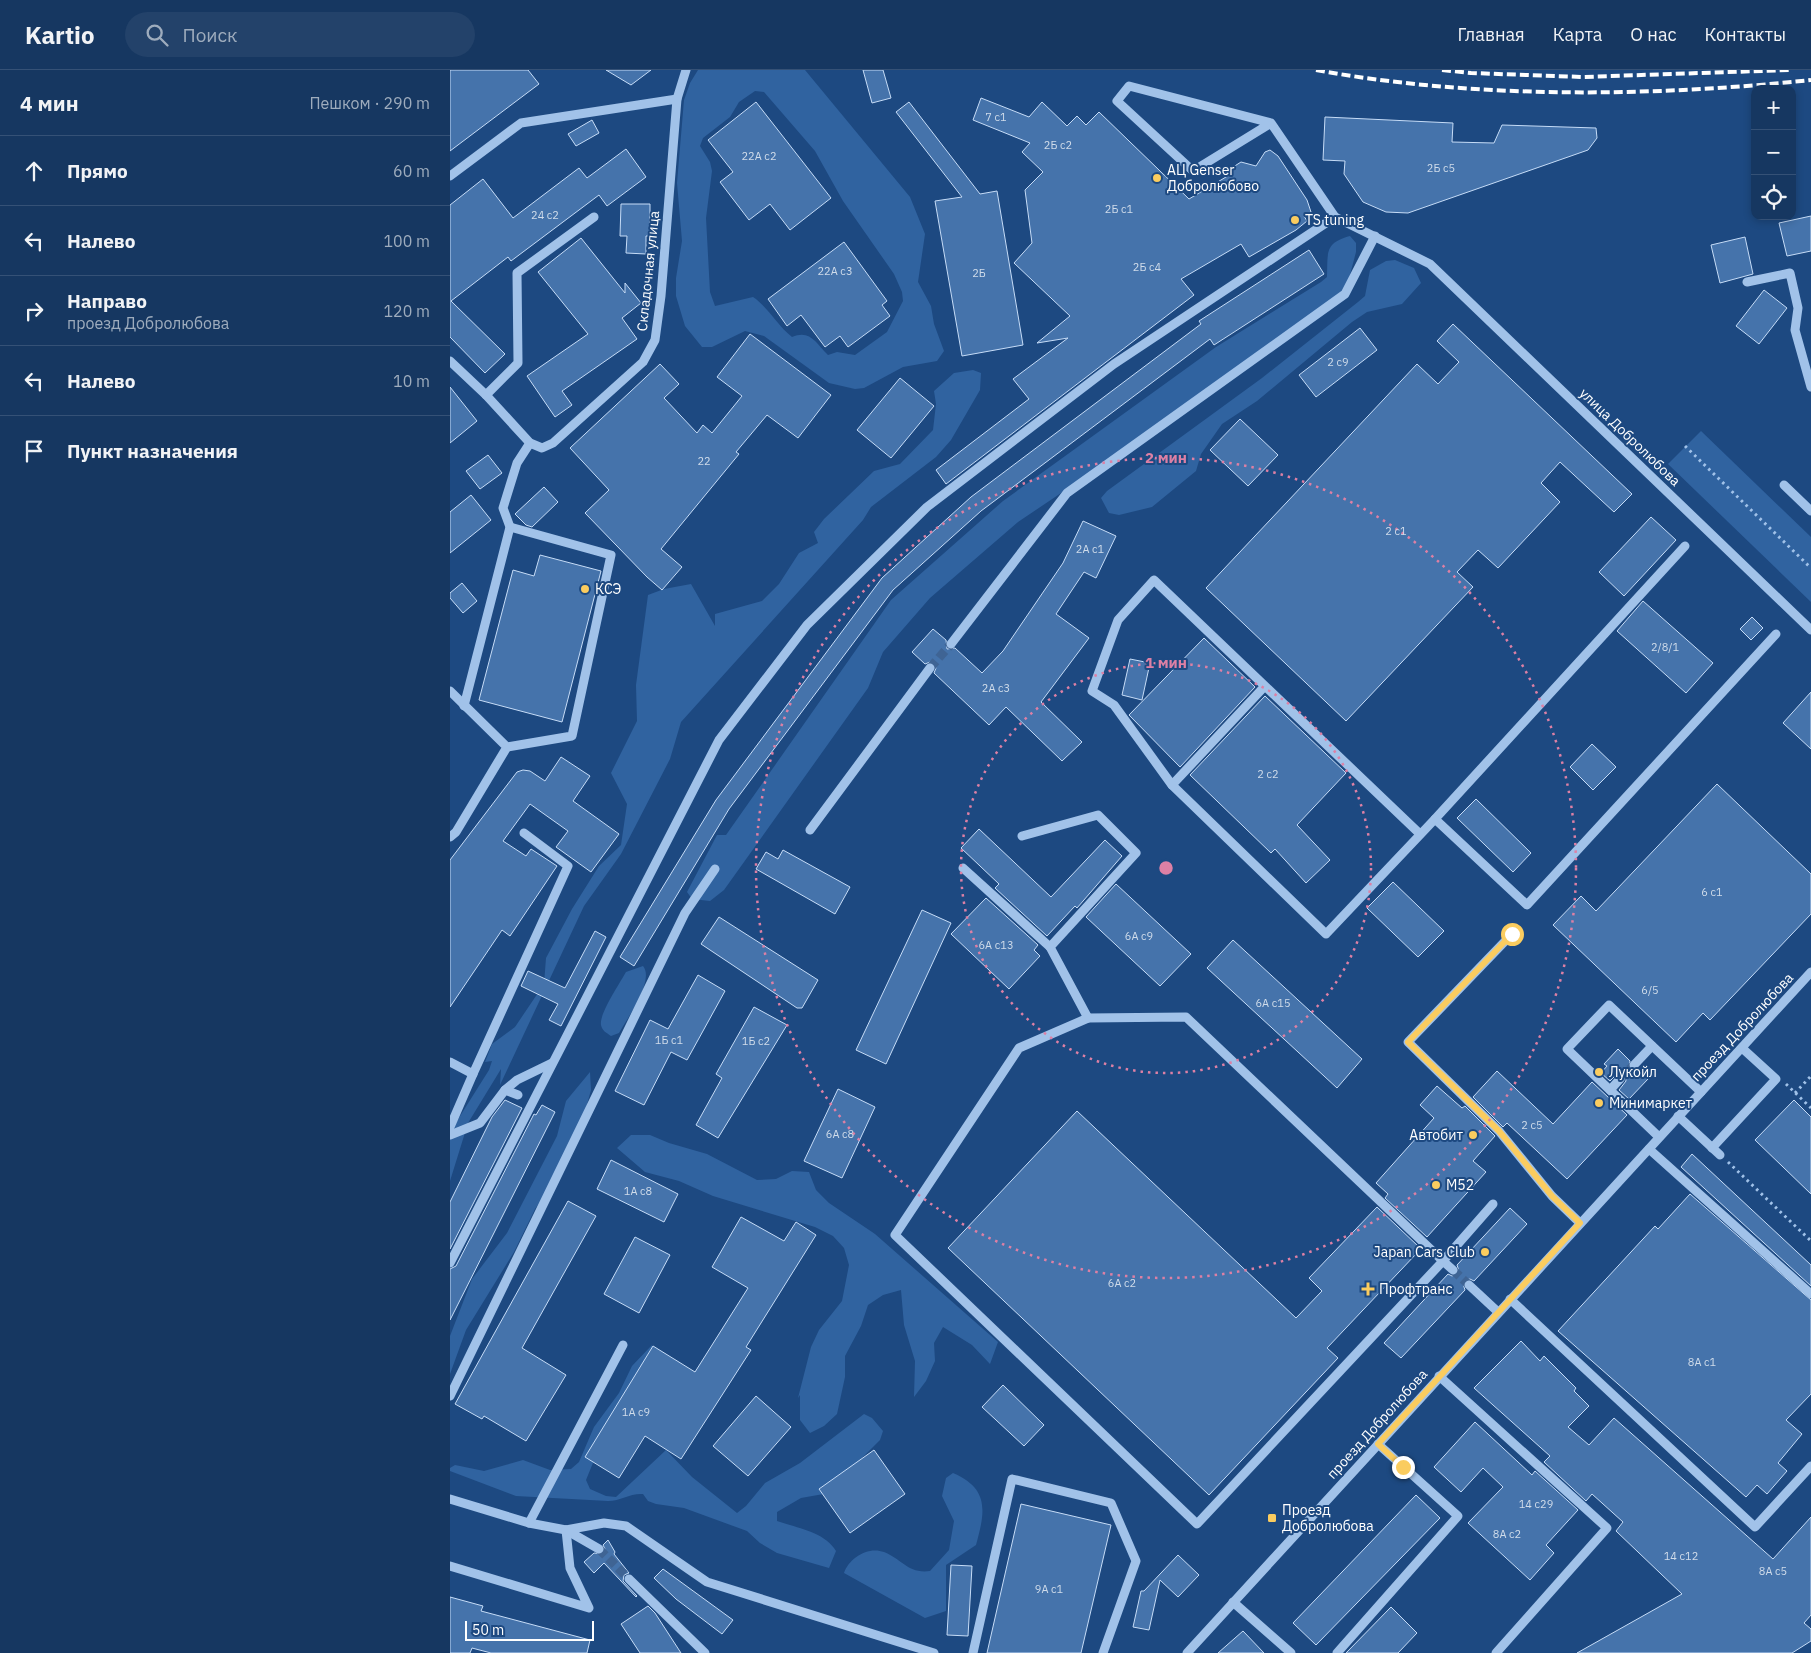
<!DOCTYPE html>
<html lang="ru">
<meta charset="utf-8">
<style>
:root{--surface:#163761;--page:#23426a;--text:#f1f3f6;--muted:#9eacbd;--line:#355176}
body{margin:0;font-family:"IBM Plex Sans",sans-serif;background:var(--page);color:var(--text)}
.controls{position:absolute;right:15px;top:15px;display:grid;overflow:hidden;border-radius:10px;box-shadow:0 2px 8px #0003}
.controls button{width:45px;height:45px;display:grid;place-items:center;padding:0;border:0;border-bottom:1px solid var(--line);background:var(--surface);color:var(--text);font:25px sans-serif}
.scale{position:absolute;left:15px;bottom:12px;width:129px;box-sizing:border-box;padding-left:5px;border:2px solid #fff;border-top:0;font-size:14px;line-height:18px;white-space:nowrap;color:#fff;-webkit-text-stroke:4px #1d4981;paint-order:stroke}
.stop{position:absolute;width:15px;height:15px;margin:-11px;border:4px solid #facc5f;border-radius:50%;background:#fff}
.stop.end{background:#facc5f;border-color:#fff;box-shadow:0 1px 5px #0008}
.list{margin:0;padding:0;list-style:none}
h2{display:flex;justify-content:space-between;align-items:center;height:65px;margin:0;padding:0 20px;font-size:21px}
h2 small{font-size:16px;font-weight:400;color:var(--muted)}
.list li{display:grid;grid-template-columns:32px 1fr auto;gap:15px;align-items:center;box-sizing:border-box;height:70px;padding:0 20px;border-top:1px solid var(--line)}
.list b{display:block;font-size:19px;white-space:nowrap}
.list p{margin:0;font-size:16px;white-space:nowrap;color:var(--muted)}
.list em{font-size:16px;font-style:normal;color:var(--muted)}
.icon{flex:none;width:28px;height:28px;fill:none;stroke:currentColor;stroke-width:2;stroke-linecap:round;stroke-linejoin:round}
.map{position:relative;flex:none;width:1361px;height:1583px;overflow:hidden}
header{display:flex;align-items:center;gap:30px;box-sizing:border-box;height:70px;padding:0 25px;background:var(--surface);border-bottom:1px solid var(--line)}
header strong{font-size:24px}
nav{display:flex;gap:28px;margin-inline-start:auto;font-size:18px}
.search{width:350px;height:45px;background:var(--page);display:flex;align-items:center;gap:12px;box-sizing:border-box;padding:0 18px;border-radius:28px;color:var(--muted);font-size:19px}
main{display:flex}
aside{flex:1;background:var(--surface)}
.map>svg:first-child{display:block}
.green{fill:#3063a0;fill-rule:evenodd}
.building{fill:#4573ab;stroke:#c6dcf7}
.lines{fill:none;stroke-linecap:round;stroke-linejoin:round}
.minor-tunnel{stroke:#3f6494;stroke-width:9;stroke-dasharray:9 4.5;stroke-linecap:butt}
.path{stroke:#a1c2e9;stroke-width:3;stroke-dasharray:2.5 4;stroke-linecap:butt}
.minor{stroke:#a1c2e9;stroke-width:9}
.rail{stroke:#fff;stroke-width:4;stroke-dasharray:9 4;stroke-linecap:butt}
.route{stroke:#facc5f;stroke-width:6}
.ring{fill:none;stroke:#dd80a5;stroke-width:2.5;stroke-dasharray:2.5 5}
.poi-dot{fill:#facc5f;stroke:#1d4981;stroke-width:2}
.labels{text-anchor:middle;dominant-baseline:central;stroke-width:4;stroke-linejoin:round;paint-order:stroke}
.number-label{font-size:11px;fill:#d0dcea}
.poi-label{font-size:14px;fill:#fff;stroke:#1d4981;text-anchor:start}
.street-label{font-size:14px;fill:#fff;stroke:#1d4981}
.centre{fill:#dd80a5;stroke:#1d4981;stroke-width:2.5}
.ring-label{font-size:15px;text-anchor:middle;font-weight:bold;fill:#dd80a5;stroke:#1d4981;stroke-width:4;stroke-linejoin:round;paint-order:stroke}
</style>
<header>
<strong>Kartio</strong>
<div class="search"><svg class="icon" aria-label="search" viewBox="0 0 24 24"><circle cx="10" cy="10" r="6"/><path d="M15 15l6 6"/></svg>Поиск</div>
<nav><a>Главная</a><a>Карта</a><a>О нас</a><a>Контакты</a></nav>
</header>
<main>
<aside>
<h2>4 мин<small>Пешком · 290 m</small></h2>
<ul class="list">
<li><svg class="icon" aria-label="ahead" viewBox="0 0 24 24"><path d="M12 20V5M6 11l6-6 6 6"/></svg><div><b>Прямо</b></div><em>60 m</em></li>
<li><svg class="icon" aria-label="left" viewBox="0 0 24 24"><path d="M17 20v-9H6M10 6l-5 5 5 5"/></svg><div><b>Налево</b></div><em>100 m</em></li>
<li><svg class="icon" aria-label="right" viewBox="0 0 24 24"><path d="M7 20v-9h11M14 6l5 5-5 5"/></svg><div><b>Направо</b><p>проезд Добролюбова</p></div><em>120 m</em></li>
<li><svg class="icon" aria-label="left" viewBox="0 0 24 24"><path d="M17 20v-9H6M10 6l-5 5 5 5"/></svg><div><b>Налево</b></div><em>10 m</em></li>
<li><svg class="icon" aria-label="arrive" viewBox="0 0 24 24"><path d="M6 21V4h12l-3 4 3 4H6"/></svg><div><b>Пункт назначения</b></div></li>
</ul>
</aside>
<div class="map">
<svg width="1361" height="1583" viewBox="0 0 1361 1583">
<rect width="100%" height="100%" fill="#1d4981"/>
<g class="green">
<path d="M248,0H355L460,127L475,164L468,212L481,236L484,254L494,281L487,291L453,297L414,318L405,319L379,313L314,266L295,261L262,277H252L235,256L226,226V208L232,171L227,113L234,30L240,13ZM305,21L314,22L365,81L393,131L444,204L452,222L453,231L437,262L405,285L387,282L378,285C366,273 360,259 342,267C327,255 318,237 303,227L265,236L260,222L256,148L262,101L260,92L250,76L253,68L280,47L289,32Z"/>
<path d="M900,166L906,173V182L897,216L884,228L672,382L568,452L480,528L433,582L418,618L274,820L260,831L242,829L237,822L267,765H276L441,530L553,431L766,277L871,212L877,207C878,183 874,173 900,166Z"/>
<polygon points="945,190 964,198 971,213 952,234 917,242 902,252 807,331 772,354 751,384 746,401 702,437 669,445 659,443 651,428 657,421 812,308 908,232 915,226 920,200 936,191"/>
<polygon points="523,300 531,303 530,320 501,370 486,387 421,437 413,450 231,652 220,689 171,784 134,836 50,1015 51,999 18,1053 0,1111 0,1062 39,1000 42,991 35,992 42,974 65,957 94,914 96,888 122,839 149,796 171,775 177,734 161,703 187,651 186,615 198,525 214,519 241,514 265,556 265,544 312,531 329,514 349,483 368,473 364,462 374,449 424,401 450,394 483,360 486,334 484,321 504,303"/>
<polygon points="1251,361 1361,467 1361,532 1218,394"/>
<path d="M193,896C205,910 177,949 169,963L161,966C157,963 152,961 151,955C149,944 170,913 176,902Z"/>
<polygon points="140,1002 141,1020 136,1038 102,1115 85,1139 64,1182 16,1260 0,1304 0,1266 22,1209 57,1163 107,1066 116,1031"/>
<polygon points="181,1065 200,1065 219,1073 257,1084 307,1110 326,1109 342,1101 359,1102 366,1120 379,1133 425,1164 548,1272 540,1294 522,1275 493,1257 484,1273 485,1291 476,1311 464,1327 465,1291 454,1255 451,1220 433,1225 418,1235 411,1256 395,1286 395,1307 387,1344 374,1356 360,1363 350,1350 350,1325 348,1328 361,1277 369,1260 392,1231 399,1195 394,1178 383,1166 365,1157 263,1126 229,1111 195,1102 167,1078"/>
<path d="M202,1275L205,1283L147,1383L136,1410L140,1419L156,1426L166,1427L216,1380L242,1407L287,1443L296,1436L315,1413L350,1393L414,1344L422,1348L433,1361L430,1370L409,1391L399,1405L379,1423L351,1428L327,1442V1451C347,1458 375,1462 386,1481L379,1498L327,1483L310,1473L297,1461L234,1438L206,1434L198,1431L193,1424C180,1423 171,1431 158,1431L66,1426L0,1401V1398L5,1395L34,1401L73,1390L100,1400L121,1399L129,1392L144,1357L169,1323L182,1296Z"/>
<path d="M503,1403C540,1419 535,1442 526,1475L496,1495V1541L475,1548L394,1503C399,1488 418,1476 434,1482C452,1489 458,1504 480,1501L499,1480L504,1451L492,1426L496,1408Z"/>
</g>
<g class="building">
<polygon points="0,0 78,0 89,14 0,81"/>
<polygon points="156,0 201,0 181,15"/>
<polygon points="413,0 433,0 441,28 422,33"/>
<polygon points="531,28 579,47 592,32 617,56 627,46 636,55 649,42 739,129 781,104 780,99 791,92 806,96 815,82 820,80 828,86 857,130 861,142 854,146 857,151 846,160 799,187 791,174 731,209 744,225 496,414 486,400 579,329 563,309 618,268 587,273 620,246 564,193 582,173 575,120 593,102 572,82 580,73 523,50"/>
<polygon points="306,32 381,128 340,160 320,134 299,150 270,112 283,102 258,70"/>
<polygon points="459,32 530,124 547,121 573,275 512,286 485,131 512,127 446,42"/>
<polygon points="875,47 1003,53 1002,72 1044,73 1052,55 1146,58 1147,68 1138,80 958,143 936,142 913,132 894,104 895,91 873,90"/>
<polygon points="142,50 149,63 126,76 118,64"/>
<polygon points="176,79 196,107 157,136 149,125 61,191 58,187 1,231 55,284 35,303 0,267 0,135 33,109 63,148 129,98 137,108"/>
<polygon points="171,134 200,134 200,166 196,166 196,184 176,183 177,166 170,166"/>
<polygon points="1361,146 1361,181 1337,186 1329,153"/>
<polygon points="1295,167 1303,204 1270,213 1261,175"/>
<polygon points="131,168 175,223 175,213 191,233 172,248 187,269 112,321 122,335 105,347 77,306 138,264 88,202"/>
<polygon points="394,172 437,231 432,235 440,246 398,277 390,266 375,277 351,245 337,256 318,229"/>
<polygon points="859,180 874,204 764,275 760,269 531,441 443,520 279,739 184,896 170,887 266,730 432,508 521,427 751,254 749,251"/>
<polygon points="1314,220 1337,238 1309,274 1286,256"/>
<polygon points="1003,254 1182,424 1164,442 1110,392 1091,413 1110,432 1048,498 1028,480 1007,502 1023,517 896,651 756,518 967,294 988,314 1009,292 987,271"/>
<polygon points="910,258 927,280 866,327 849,305"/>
<polygon points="300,264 381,325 348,368 317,345 286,382 289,384 211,479 232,497 212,520 197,507 135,443 159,420 120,378 210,294 229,314 214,328 247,363 253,355 262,363 292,326 267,307"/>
<polygon points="450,308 484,336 441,388 407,360"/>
<polygon points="0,317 27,351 0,373"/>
<polygon points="790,349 828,385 798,416 760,380"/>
<polygon points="38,385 52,403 30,419 16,401"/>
<polygon points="94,417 108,432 82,457 76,455 65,444"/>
<polygon points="21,425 41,450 0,483 0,442"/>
<polygon points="1201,447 1226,470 1174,526 1149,502"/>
<polygon points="633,451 666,466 646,508 634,502 606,544 639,568 591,632 632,672 612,691 556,637 539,655 484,603 486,598 484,593 480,592 475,594 462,582 483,559 496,570 497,579 505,578 532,603 553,581 613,493"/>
<polygon points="90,485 151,501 112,652 29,630 63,500 84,506"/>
<polygon points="12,513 27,531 13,543 0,528 0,523"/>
<polygon points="1193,531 1263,593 1236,623 1167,561"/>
<polygon points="1302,547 1313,558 1301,570 1290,559"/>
<polygon points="754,568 805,617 730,697 679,645"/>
<polygon points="680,589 700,593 692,630 672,625"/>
<polygon points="1361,622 1361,679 1333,653"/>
<polygon points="815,626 896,703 847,755 880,790 856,813 825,779 821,783 740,705"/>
<polygon points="1142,674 1166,697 1143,720 1120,697"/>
<polygon points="111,687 140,706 123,731 169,764 141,802 106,777 118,761 80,734 53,771 76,786 81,779 107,796 60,866 52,860 0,937 0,790 67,702 73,700 80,701 95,711"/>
<polygon points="1267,714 1361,804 1361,844 1260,950 1253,943 1226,972 1103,855 1131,826 1146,841"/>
<polygon points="1026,729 1081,783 1063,802 1007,748"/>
<polygon points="529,759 601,827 655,770 672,786 627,838 625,836 597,866 545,818 549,814 511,778"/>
<polygon points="333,780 400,817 385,844 306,799 316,782 328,789"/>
<polygon points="943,812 994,861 968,887 917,838"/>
<polygon points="666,814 741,884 710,916 636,847"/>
<polygon points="536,828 588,875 584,880 590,886 559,919 501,864"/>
<polygon points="472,840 501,853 436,994 406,980"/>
<polygon points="269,847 368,910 352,938 347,938 251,874"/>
<polygon points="145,861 156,867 111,956 99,950 108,934 71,916 78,901 115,918"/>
<polygon points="783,870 912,989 887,1018 757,898"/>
<polygon points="248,905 275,921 237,990 221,982 194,1035 165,1021 200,950 218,959"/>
<polygon points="304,937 337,955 268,1068 246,1055 272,1008 266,1004"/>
<polygon points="1168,979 1180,991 1179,999 1183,1001 1189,999 1198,1009 1179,1029 1169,1020 1176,1011 1175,1005 1168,1003 1160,1011 1151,1003 1157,996 1154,994"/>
<polygon points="1047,1001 1103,1054 1142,1012 1177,1045 1117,1109 1057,1053 1053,1057 1023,1027"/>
<polygon points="987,1016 1012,1038 1015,1036 1045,1066 1023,1091 1036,1102 977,1167 935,1128 938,1124 926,1113 984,1048 970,1035"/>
<polygon points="388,1019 425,1037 392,1108 354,1091"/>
<polygon points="55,1030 72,1038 0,1179 0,1132 42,1047"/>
<polygon points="1344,1030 1361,1047 1361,1124 1305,1070"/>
<polygon points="92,1035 105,1042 0,1250 0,1199 6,1196 84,1044 86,1045"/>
<polygon points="627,1041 846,1248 872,1221 859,1208 927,1137 969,1177 965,1181 967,1183 877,1278 888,1288 759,1425 498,1178"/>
<polygon points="1242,1084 1361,1195 1361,1216 1231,1097"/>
<polygon points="161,1090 228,1124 214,1152 147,1119"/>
<polygon points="1240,1124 1361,1230 1361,1324 1336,1350 1352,1364 1328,1393 1337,1401 1317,1424 1307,1415 1296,1427 1108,1261 1205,1156 1208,1159"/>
<polygon points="118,1131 146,1146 72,1278 116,1305 76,1371 34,1346 32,1349 5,1334"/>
<polygon points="1060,1138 1077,1154 1024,1211 1020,1209 1015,1210 1013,1214 1015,1220 951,1288 934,1273 998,1204 1002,1206 1007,1204 1009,1201 1007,1195"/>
<polygon points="291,1147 334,1171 346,1152 366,1165 296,1277 301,1280 231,1389 195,1366 169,1408 135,1387 203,1276 245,1302 298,1218 262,1197"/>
<polygon points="185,1167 220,1185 189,1243 154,1224"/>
<polygon points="1071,1271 1090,1291 1094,1286 1126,1318 1124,1321 1139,1336 1118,1357 1139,1375 1164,1348 1323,1489 1361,1447 1361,1545 1354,1553 1361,1559 1361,1571 1342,1583 1127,1583 1232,1524 1166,1461 1173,1452 1142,1424 1136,1431 1094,1392 1100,1386 1024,1318"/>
<polygon points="553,1315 594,1355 574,1376 532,1337"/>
<polygon points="306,1326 341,1357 298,1406 263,1376"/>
<polygon points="1025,1352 1082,1405 1085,1401 1128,1440 1096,1475 1104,1483 1080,1510 1018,1453 1053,1417 1033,1398 1011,1422 984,1397"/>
<polygon points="424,1380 455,1424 400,1463 369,1419"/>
<polygon points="966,1425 990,1448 866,1575 843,1553"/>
<polygon points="571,1434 661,1455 631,1583 537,1583"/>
<polygon points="158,1470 165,1482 164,1484 179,1503 174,1505 173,1511 187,1526 186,1527 154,1493 144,1503 134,1492 144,1483 153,1484 155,1479 153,1475"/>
<polygon points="728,1485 749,1505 728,1527 710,1510 699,1560 683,1557 691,1521 694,1521"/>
<polygon points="501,1495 522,1496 518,1566 497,1565"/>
<polygon points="213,1499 283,1550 272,1564 226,1529 204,1508"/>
<polygon points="0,1527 33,1536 31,1541 140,1570 137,1583 41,1583 22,1578 20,1583 0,1583"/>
<polygon points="198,1536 205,1543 231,1583 190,1583 171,1554"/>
<polygon points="941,1537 967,1563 948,1583 896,1583"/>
<polygon points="793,1561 814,1583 768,1583"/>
</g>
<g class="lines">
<g class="minor-tunnel">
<polyline points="480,598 501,574"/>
<polyline points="1170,1009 1184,995"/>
<polyline points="1003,1200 1019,1215"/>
<polyline points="149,1479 179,1509"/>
</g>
<g class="path">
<polyline points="1235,376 1361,498"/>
<polyline points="1336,1014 1361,1038"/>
<polyline points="1345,1023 1361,1006"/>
<polyline points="1278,1092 1361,1171"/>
</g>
<g class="minor">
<polyline points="821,53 743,101 667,31 679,16 821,53 885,147"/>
<polyline points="0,106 71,53 227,29"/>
<polyline points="1297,212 1340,203 1348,238 1345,260 1361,317"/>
<polyline points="0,291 36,325 80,373 92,378 103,373 193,292 205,270 211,226 227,29 236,0"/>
<polyline points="36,325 68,293 67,203 144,147"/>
<polyline points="1334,415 1361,441"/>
<polyline points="1235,476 985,749 1077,835 1326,564"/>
<polyline points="501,574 617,423 895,224 925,166"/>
<polyline points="814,617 722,715 876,864 985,749"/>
<polyline points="0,621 57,677 6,762 0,767"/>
<polyline points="14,636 60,457 53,438 67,393 80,373"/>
<polyline points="57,677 122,666 161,485 60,457"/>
<polyline points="722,715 664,635 642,621 668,550 704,510 970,764"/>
<polyline points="360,760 480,598"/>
<polyline points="572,766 648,745 686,783 600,877 638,948"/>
<polyline points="513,798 600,877"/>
<polyline points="1062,864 958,972 1049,1061 1102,1126 1130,1153"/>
<polyline points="0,992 23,1004 118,796 74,763"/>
<polyline points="1184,995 1202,976"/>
<polyline points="55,1020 67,1010 102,993"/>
<polyline points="1160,1020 1170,1009"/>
<polyline points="1228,1046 1270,1085"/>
<polyline points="0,1057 23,1004"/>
<polyline points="0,1065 30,1053 55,1020 68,1025"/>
<polyline points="1209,1067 1117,979 1159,935 1251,1022"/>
<polyline points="1262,1078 1326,1009 1292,978"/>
<polyline points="1199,1079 1361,1224"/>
<polyline points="0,1193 269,670 357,555 477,437 664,294 885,147 980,194 1361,560"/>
<polyline points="1003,1200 993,1191 736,947 638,948 569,978 445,1165 747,1454 993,1191 1043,1134"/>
<polyline points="1019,1215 1048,1242"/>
<polyline points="1060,1229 1305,1457 1361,1396"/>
<polyline points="989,1306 1157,1458 1046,1583"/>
<polyline points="0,1326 235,843 265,799"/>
<polyline points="0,1429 79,1453 116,1460 154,1453 176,1456 257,1512 484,1583"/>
<polyline points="79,1453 173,1275"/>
<polyline points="116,1460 149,1479"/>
<polyline points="0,1496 139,1538 120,1498 116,1460"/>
<polyline points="179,1509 255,1583"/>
<polyline points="783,1532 841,1583"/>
<polyline points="523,1583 562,1409 661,1433 686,1491 653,1583"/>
<polyline points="737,1583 1361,902"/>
<polyline points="887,1583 1008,1446 928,1374"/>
</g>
<g class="rail">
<path d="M866,0C1025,29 1201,27 1361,10"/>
<polyline points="992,0 1021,3 1133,7 1339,0"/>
</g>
</g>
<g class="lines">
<polyline class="route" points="953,1397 928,1374 1130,1153 1102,1126 1049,1061 958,972 1062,864"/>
</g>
<g class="ring">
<circle cx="716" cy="798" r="205"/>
<circle cx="716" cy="798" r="410"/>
</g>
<g class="poi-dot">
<circle cx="707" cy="108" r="5"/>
<circle cx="845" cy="150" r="5"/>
<circle cx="135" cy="519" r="5"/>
<circle cx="1149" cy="1002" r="5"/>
<circle cx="1149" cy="1033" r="5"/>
<circle cx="1023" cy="1065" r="5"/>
<circle cx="986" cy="1115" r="5"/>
<circle cx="1035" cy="1182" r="5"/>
<path d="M915.5 1211.5h5v5h5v5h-5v5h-5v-5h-5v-5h5z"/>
<rect x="817" y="1443" width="10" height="10" rx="2.5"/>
</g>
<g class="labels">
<g class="number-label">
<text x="546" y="47">7 с1</text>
<text x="608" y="75">2Б с2</text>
<text x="309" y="86">22А с2</text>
<text x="991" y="98">2Б с5</text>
<text x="669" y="139">2Б с1</text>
<text x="95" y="145">24 с2</text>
<text x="697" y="197">2Б с4</text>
<text x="385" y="201">22А с3</text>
<text x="529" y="203">2Б</text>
<text x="888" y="292">2 с9</text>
<text x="254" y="391">22</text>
<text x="946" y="461">2 с1</text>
<text x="640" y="479">2А с1</text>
<text x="1215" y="577">2/8/1</text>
<text x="546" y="618">2А с3</text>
<text x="818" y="704">2 с2</text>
<text x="1262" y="822">6 с1</text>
<text x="689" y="866">6А с9</text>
<text x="546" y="875">6А с13</text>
<text x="1200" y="920">6/5</text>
<text x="823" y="933">6А с15</text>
<text x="219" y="970">1Б с1</text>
<text x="306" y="971">1Б с2</text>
<text x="1082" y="1055">2 с5</text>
<text x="390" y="1064">6А с8</text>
<text x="188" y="1121">1А с8</text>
<text x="672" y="1213">6А с2</text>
<text x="1252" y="1292">8А с1</text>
<text x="186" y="1342">1А с9</text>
<text x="1086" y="1434">14 с29</text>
<text x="1057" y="1464">8А с2</text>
<text x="1231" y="1486">14 с12</text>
<text x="1323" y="1501">8А с5</text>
<text x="599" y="1519">9А с1</text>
</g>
<g class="poi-label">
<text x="717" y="100">АЦ Genser<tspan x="717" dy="16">Добролюбово</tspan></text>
<text x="855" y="150">TS tuning</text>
<text x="145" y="519">КСЭ</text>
<text x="1159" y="1002">Лукойл</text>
<text x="1159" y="1033">Минимаркет</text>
<text x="1013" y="1065" text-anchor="end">Автобит</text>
<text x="996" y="1115">M52</text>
<text x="1025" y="1182" text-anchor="end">Japan Cars Club</text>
<text x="929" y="1219">Профтранс</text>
<text x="832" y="1440">Проезд<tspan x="832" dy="16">Добролюбова</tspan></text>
</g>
<g class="street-label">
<text transform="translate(198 201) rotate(-84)">Складочная улица</text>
<text transform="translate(1180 367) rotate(44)">улица Добролюбова</text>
<text transform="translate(1292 957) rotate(-47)">проезд Добролюбова</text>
<text transform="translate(927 1354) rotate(-48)">проезд Добролюбова</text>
</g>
</g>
<circle cx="716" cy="798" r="8" class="centre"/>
<g class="ring-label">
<text x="716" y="393">2 мин</text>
<text x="716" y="598">1 мин</text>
</g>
</svg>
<div class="controls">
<button>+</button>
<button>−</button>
<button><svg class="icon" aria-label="locate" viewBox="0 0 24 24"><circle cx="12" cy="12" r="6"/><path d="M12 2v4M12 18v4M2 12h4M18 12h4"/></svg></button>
</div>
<div class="scale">50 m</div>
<div class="stop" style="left:1062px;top:864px"></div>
<div class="stop end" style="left:953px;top:1397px"></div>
</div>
</main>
